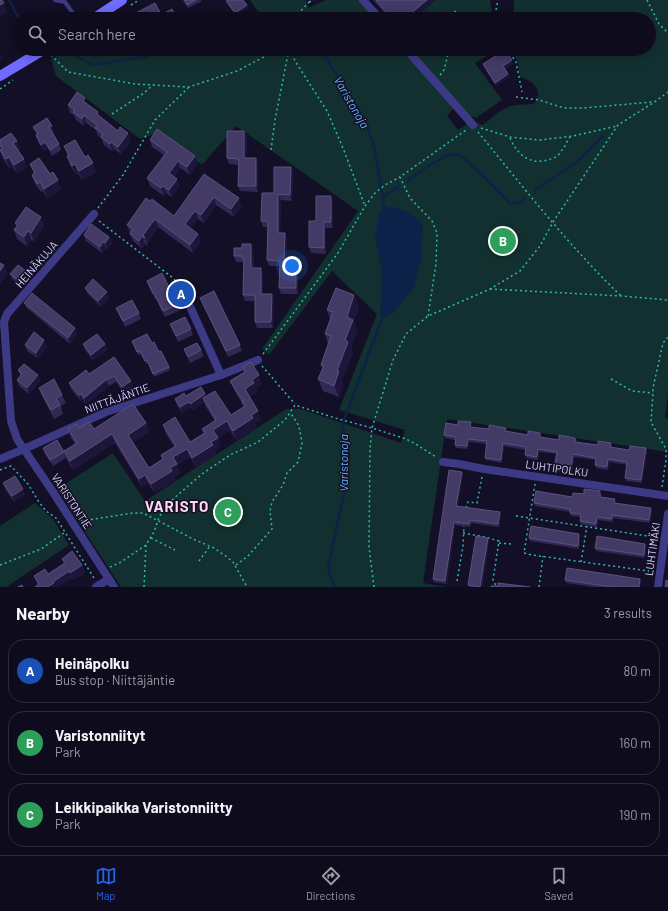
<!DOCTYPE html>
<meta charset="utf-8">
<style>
:root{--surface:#0e0b1c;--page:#1c1929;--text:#f1f3f6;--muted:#9b9ba3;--line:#2e2b3b;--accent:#2563eb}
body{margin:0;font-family:Barlow,sans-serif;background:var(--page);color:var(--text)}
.you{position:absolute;left:292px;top:266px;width:14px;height:14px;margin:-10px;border:3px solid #fff;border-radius:50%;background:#1a73e8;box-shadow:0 0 0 6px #1a73e833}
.badge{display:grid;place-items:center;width:26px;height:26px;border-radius:50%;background:var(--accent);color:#fff;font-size:13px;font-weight:700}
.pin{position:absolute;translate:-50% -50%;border:2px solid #fff;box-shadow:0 1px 4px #0006}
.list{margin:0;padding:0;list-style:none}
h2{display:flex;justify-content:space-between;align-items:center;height:52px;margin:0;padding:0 16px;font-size:17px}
h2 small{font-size:13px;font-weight:400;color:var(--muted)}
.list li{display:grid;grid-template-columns:26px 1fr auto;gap:12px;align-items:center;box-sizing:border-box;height:64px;margin:0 8px 8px;padding:0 8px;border:1px solid var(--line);border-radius:16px}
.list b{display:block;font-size:15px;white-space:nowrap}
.list p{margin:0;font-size:13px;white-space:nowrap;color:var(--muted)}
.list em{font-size:13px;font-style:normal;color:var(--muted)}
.icon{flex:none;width:22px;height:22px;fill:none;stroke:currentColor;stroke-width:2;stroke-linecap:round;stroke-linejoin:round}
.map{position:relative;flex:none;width:668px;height:587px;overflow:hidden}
.search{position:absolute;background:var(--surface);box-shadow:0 2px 10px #0003;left:12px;right:12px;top:12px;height:44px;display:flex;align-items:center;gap:10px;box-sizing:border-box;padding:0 14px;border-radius:22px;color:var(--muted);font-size:15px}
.sheet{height:268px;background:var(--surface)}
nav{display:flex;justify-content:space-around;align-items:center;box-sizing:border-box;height:56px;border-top:1px solid var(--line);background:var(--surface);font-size:11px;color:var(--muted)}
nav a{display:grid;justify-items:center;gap:2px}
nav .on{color:var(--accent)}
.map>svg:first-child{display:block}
.green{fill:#12302f}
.water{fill:#0c2248}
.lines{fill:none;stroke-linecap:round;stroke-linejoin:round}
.stream{stroke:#0c2248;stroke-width:2.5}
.path{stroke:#2fb8b0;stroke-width:1.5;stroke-dasharray:2 3;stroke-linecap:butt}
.lane{stroke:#3d3a85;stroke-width:4}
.street{stroke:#3d3a85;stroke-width:8}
.secondary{stroke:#6f6bff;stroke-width:10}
.wall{fill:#312854}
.shaded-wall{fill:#1d163a}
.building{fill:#433a66;stroke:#5a527e}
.labels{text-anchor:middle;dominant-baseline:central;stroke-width:3;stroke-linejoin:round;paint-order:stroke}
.street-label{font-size:11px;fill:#d9d4ff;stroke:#130f26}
.water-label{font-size:12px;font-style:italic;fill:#62b6ff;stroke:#130f26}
.district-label{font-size:15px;font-weight:bold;letter-spacing:1px;fill:#ffd6f0;stroke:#130f26}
</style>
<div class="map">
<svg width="668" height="587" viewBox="0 0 668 587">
<rect width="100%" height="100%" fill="#130f26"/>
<g class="green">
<polygon points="250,0 306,0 308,8 326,0 359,0 376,19 263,19"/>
<polygon points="436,0 490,0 493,19 413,19"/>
<path d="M514,0H668V395L665,417L668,419V452L447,419L423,583L446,587H121L57,489L113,453L145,501L286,409H301L401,443L405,430L339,410L377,314L332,271L269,355L262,349L358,211L236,126L202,165L157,133L140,139L56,76L51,59L67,49H128L129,52L146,50L149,49H402L454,108L447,116L458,130L472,121L483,125C493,117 503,106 517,105C524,104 529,106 536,102C536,101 538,97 538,95C539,85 528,79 520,77L518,62L510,49H649V19H514Z"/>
<polygon points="410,49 501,49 497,50 475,63 502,100 476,118 467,115"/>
<polygon points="35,503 53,519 69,545 6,587 0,587 0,526"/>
</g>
<polygon class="water" points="384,206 405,210 423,224 421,258 414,288 392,314 382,319 380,315 382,272 375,237 380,212"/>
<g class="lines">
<g class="stream">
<polyline points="9,0 17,15 22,19"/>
<polyline points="320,49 341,81 364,119 374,146 384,206"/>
<polyline points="71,54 93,65 145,57 166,49"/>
<polyline points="408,180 425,168 447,155 460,155 479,172 510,203 519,203 525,198"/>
<polyline points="535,190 564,171 579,160 603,136"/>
<polyline points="383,197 398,187"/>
<polyline points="334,587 328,568 344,494 343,425 345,417 382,319"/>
</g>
<g class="path">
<polyline points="647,0 659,24 668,33"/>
<polyline points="309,2 314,0"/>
<polyline points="131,5 139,0"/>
<polyline points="296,19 299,13 309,2 308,0"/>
<polyline points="441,19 446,15 457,11 464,19"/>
<polyline points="492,19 496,10 498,0"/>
<polyline points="291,49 295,61 327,111 343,148 365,206"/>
<polyline points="507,49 516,62 522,92"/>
<polyline points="53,54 61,49"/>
<polyline points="51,55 68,72 135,84 189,87 237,71 279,49"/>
<polyline points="440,75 444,70 448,54 453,49"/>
<polyline points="0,89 13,80"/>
<polyline points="516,97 539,100 564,108 583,108 652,102"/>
<polyline points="112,114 144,93 153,85"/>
<polyline points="481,128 510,137 540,140 573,136 617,126"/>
<path d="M478,132C524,188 569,246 621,296"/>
<path d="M510,138C517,154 529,165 547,160C553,159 559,156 562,150C565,147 567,141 570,137"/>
<polyline points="271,150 275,120 289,49"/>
<polyline points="98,208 123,175 155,120 189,87"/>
<polyline points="99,221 173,278 180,286"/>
<polyline points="490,289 621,296 668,300"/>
<polyline points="428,316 436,264 437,233 432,221 410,198 400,177 466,130"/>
<polyline points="263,354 338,253 365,206 375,193 385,185 400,177"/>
<polyline points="262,366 295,404"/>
<polyline points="611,379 632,391 653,393"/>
<polyline points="0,470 11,466 28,484 39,502 46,511 56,518 94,578"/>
<polyline points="535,484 524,553 532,555 649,571"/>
<polyline points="662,487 666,460 666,449 651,422 653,393 653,388 663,343 668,337"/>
<polyline points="466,508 468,502 477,503 482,477"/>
<polyline points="516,516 654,537"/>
<polyline points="81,521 133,513 143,513 149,516 193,539 214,548 227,557 233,562 247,587"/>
<polyline points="463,533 485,537 499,541 493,580 495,584 498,585"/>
<polyline points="151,538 175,550"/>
<polyline points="499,543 512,544"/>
<polyline points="199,561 210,546"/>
<polyline points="581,562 587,526"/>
<polyline points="0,565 41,549 64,533"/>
<polyline points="236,565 248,556 272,529 270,511 272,502 283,485 287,473 298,462 302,443 299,426 290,412"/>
<polyline points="110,567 121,562 146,545 154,532 158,520 165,506 202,474 230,455 258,442 285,420 295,405 335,418 372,428 406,439 414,443 436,457"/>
<polyline points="457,581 463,546 464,526"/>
<polyline points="144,587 146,545"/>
<polyline points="374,587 369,547 370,449 372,428 393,360 406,334 428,316 490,289 520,271 540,246 553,222 618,125 656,101 668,92"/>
<polyline points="539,587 543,556"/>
</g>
<polyline class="lane" points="55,0 65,2 77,19"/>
<g class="street">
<polyline points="363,0 380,19"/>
<polyline points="406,49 473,125"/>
<polyline points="94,214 7,314 4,322 11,421 17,439 51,489 114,587"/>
<polyline points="186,290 188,302 221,375"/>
<polyline points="0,459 24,449 106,412 221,375 258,360"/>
<polyline points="443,462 459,464 484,469 668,496"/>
<polyline points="96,587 109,579"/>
<polyline points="658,587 668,514"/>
</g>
<g class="secondary">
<polyline points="93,19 122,0"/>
<polyline points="0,76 45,49"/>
</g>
</g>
<g class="wall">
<polygon points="183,0 201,0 202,1 188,8"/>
<polygon points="373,0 436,0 413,19 390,19"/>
<polygon points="226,1 247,5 248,8 236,16"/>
<polygon points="162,15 177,19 131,19 130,16"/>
<polygon points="495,52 513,63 505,69 508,74 509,77 496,86 484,67 483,64 496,55"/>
<polygon points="87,104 100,117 131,141 121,154 114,149 112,151 104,145 101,138 98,136 96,130 86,123 84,126 76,120 74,115 70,113 68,105"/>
<polygon points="33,127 54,132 52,133 59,144 61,150 52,156 48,148 44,151 38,141 36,135 37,135"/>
<polygon points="244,131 247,137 246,158 256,158 258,164 258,192 240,191 238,186 238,165 229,164 227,158"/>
<polygon points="0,140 17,141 20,149 18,150 24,159 27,167 17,174 12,166 9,168 3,159 0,150 1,150 0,147"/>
<polygon points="150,140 197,164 190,175 180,168 174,177 177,179 180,186 172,197 166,193 164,196 150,186 147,178 164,155 152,147"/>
<polygon points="64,146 85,157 96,172 82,180 78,173 76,175 70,165 67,156 68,156"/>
<polygon points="30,164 50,174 61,189 47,198 43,191 41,192 35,184 32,175 34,174"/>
<polygon points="291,167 293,173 292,201 281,200 280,233 285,233 287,239 286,260 296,261 298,267 298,294 281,294 279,288 280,266 269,266 267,260 268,227 263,227 261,221 274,193"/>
<polygon points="204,174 242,206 234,217 216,205 204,223 198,219 191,228 198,234 201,241 193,253 158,227 147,243 148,246 145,244 142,248 133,241 127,225 150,201 174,216"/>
<polygon points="333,202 333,228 326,228 326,254 311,253 309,247 316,221"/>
<polygon points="41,217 44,226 34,241 31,240 27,246 17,239 14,230 16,226 15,223"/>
<polygon points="84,235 109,237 112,243 107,249 106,248 102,253 86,241"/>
<polygon points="251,244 253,250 254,268 263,274 263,294 274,300 273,328 257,328 255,322 255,301 245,301 243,295 244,265 243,262 236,262 234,256 242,248"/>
<polygon points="10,274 28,277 20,286 13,280"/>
<polygon points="147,281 179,304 181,310 165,317 156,299 155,299 149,287"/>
<polygon points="85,288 109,298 101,307 87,293"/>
<polygon points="200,298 240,345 242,351 228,357 203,303"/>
<polygon points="24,303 75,328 77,334 70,344 27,308"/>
<polygon points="359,307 354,321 357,331 351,348 353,353 342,380 343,383 339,397 323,391 318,379 322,369 321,365 328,344 325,334 330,319 327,310"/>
<polygon points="116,308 139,313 141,319 125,327"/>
<polygon points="170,324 191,329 193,335 178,342"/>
<polygon points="152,343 159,352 169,367 170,370 154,377 148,363 146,364 141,354 138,355 133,344"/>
<polygon points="83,344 105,344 107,350 93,360 85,350"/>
<polygon points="25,345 47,346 38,358 27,351"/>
<polygon points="184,349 201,350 204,356 190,363"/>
<polygon points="114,357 133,387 124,393 116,382 109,386 86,404 83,400 81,401 71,389 69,383 89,374"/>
<polygon points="243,367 262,384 256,388 257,392 249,397 261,419 255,423 256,427 236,440 230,430 218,438 221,446 215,451 216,454 196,467 190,457 177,465 180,473 174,477 175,480 154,493 148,483 142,487 115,443 73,470 67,460 64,451 75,444 71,438 68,429 79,428 94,429 146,423 149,432 133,442 149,468 163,460 161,455 174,447 166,434 163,425 190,442 204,434 202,429 215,421 206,407 204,402 193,410 191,407 182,413 177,405 175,399 186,396 206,396 231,415 244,407 234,390 230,381 244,372"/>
<polygon points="18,370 38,375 40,381 29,394 19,386 17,380 20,376"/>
<polygon points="39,388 62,395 66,403 61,406 63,414 54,419 42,396"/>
<polygon points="471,422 471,427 507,431 528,435 540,433 541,437 559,440 575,438 577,441 576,442 598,445 611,443 612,448 629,450 646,448 647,451 642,483 626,481 625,478 627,465 610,462 608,470 596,468 595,465 596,460 574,457 572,473 556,471 554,468 556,454 539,452 538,460 526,458 525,455 525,450 504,446 502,463 486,460 485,458 486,444 469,442 468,449 456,448 455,445 455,440 445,438 444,435 458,425"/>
<polygon points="43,448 64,452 66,458 53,466 45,454"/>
<polygon points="462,472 463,475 458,506 500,512 501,515 499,527 471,523 470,527 455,525 447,584 434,582 433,579"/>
<polygon points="3,483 25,495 14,502 5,489"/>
<polygon points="584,494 602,494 601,497 616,502 616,503 652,511 650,523 613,518 613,522 598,520 597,527 581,524 580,521 580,517 571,516 570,512 535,506 534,503"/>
<polygon points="579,534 580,537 579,549 530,541 529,538"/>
<polygon points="488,538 489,541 482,587 469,587 468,585"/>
<polygon points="645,544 646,547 645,558 596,551 595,548"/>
<polygon points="62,559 82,565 85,573 73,580 72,578 58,587 35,587 38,585 34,576 48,574 64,564"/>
<polygon points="565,580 641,582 640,587 593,587 566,583"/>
</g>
<g class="shaded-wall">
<polygon points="427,0 436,0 413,19 404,19"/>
<polygon points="4,3 7,12 0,16 0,5"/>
<polygon points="247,5 248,8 236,16 235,13"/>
<polygon points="0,52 2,58 0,60"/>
<polygon points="512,60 513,63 504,69 503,66"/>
<polygon points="508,74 509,77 496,86 495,83"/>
<polygon points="85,98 88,105 83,101"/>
<polygon points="84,115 86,123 84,126 82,119"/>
<polygon points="52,126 54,132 51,133 49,127"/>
<polygon points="244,131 247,137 246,164 244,158"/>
<polygon points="128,133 131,141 121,154 118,147"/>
<polygon points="17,141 20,149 16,152 13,143"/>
<polygon points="45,142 48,148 44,151 41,145"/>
<polygon points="111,142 114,149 112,151 110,144"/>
<polygon points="195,156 197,164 190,175 187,167"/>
<polygon points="9,157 12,166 9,168 6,159"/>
<polygon points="256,158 258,164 258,192 256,186"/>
<polygon points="24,159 27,167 17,174 14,165"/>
<polygon points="178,161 180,168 171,180 169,173"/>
<polygon points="93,163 96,172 82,180 79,171"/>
<polygon points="75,164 78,173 76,175 72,166"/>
<polygon points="291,167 293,173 292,201 290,195"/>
<polygon points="177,179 180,186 172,197 169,190"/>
<polygon points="58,180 61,189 47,198 44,189"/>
<polygon points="163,186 166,193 164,196 161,188"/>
<polygon points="278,194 281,200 280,239 278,233"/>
<polygon points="331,196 333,202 333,228 331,222"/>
<polygon points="214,197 216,205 204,223 201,215"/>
<polygon points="239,198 242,206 234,217 231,209"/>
<polygon points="195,211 198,219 188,232 185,224"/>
<polygon points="41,217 44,226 34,241 31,233"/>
<polygon points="155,219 158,227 147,242 143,235"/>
<polygon points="324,222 326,228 326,254 324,248"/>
<polygon points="28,231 31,240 27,246 24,237"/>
<polygon points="285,233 287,239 286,266 284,260"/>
<polygon points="198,234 201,241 193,253 190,245"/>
<polygon points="142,236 145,244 142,248 139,241"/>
<polygon points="109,237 112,243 107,249 105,243"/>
<polygon points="103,242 106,248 102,253 100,247"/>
<polygon points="251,244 253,250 254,274 251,268"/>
<polygon points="296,261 298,267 298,294 296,288"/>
<polygon points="4,265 7,274 0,285 0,271"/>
<polygon points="261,268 263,274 263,300 261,294"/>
<polygon points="26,271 28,277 20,286 18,280"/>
<polygon points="107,292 109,298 101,307 98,301"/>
<polygon points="272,294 274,300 273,328 271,322"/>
<polygon points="354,295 359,307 354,321 357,331 351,348 353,353 342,380 343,383 339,397 334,386 337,371 345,340 347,317"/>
<polygon points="75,328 77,334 70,344 68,338"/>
<polygon points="44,340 47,346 38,358 36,353"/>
<polygon points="105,344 107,350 93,360 91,355"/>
<polygon points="38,375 40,381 29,394 27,388"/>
<polygon points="259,375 262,384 256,388 257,392 248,398 245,389 252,380"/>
<polygon points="106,380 109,386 86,404 84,398"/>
<polygon points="131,381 133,387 124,393 122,387"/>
<polygon points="81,394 83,400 81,401 79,395"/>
<polygon points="205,394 208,400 203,398 204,402 193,410 190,404"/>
<polygon points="189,402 191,407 182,413 180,407"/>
<polygon points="258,411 261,419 255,423 256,427 236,440 233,431 251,415"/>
<polygon points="227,421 230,430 216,439 213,430"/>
<polygon points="146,423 149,432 131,443 128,435"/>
<polygon points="112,434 115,443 73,470 70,461"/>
<polygon points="218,438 221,446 215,451 216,454 196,467 192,458 211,442"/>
<polygon points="468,439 469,442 468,449 467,446"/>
<polygon points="503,443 504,446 502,463 501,460"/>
<polygon points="646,448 647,451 642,483 641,480"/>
<polygon points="187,449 190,457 177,465 180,473 174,477 175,480 154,493 151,484 170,468 173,457"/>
<polygon points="538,449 539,452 538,460 537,457"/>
<polygon points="573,454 574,457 572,473 571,470"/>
<polygon points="608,459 610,462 608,470 607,467"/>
<polygon points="462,472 463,475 458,509 456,506"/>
<polygon points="145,475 148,483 142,487 139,479"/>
<polygon points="23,489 25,495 14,502 12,496"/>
<polygon points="651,508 652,511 650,523 649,520"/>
<polygon points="500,512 501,515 499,527 498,524"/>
<polygon points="612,515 613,518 613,522 612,519"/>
<polygon points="597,517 598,520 597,527 596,524"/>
<polygon points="454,522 455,525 447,584 445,581"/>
<polygon points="579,534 580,537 579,549 578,546"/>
<polygon points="488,538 489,541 482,587 480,587"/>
<polygon points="645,544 646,547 645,558 644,555"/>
<polygon points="82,565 85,573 73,580 70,573"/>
<polygon points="69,571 72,578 58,587 47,587 53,582"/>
<polygon points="640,579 641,582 640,587 639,587"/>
</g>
<g class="building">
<polygon points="0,0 2,0 4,3 0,5"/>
<polygon points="184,0 196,0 187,5"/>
<polygon points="228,0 243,0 247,5 235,13 226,1"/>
<polygon points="376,0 427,0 404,19 392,19"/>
<polygon points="155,3 162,16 156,19 153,19 151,15 144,19 131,19 130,16"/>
<polygon points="172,9 177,19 163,19 161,15"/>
<polygon points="500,49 505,49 512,60 503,66 508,74 495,83 483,64 497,55 495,52"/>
<polygon points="77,92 85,98 83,101 98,112 97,114 118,131 120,127 128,133 118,147 111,142 110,144 101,137 103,134 95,128 97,125 84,115 82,119 73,112 75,110 68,105"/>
<polygon points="47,118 52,126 49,127 59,144 50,150 45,142 41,145 36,135 38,134 33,127"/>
<polygon points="157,129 195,156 187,167 178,161 169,173 177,179 169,190 163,186 161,188 147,178 167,152 150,140"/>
<polygon points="227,131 244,131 244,158 256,158 256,186 238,186 239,159 227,158"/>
<polygon points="11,133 17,141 13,143 24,159 14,165 9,157 6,159 0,150 3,149 0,145 0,140"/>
<polygon points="75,140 85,157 88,155 93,163 79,171 75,164 72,166 67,156 69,155 64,146"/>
<polygon points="39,158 50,174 53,172 58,180 44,189 40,182 37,184 32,175 35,173 30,164"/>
<polygon points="274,167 291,167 290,195 278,194 278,233 285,233 284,260 296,261 296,288 279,288 280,261 267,260 268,221 261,221 262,193 274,193"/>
<polygon points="204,174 239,198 231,209 214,197 201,215 195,211 185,224 198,234 190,245 155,219 143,235 145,238 142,236 139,241 130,234 133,229 127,225 146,198 150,201 152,199 174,216"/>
<polygon points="316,196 331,196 331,222 324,222 324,248 309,247 309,221 316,221"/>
<polygon points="26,207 41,217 31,233 28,231 24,237 14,230 18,225 15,223"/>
<polygon points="91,224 109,237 105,243 103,242 100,247 84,235"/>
<polygon points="242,244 251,244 251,268 261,268 261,294 272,294 271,322 255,322 255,295 243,295 244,259 242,259 242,256 234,256 234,248 242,248"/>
<polygon points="0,263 4,265 0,271"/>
<polygon points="18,265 26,271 18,280 10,274"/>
<polygon points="162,273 172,293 173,292 179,304 163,311 154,293 153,293 147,281"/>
<polygon points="93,279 107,292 98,301 85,288"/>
<polygon points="336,288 354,295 347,317 353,320 345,340 348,342 337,371 339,371 334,386 318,379 324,366 321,365 331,336 325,334 333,312 327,310"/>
<polygon points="214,291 240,345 226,351 200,298"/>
<polygon points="32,293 75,328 68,338 24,303"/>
<polygon points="132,300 139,313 123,321 116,308"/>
<polygon points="185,317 191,329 176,336 170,324"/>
<polygon points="34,332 44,340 36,353 25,345"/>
<polygon points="97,334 105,344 91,355 83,344"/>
<polygon points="147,334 152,343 154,342 159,352 161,351 169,367 153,374 147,360 145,361 140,351 137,352 132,341"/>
<polygon points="197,343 201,350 188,357 184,349"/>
<polygon points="114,357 131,381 122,387 114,376 106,380 84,398 81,394 79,395 69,383 86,370 89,374"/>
<polygon points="251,362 259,375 252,380 254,383 245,389 258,411 251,415 253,418 233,431 227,421 213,430 218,438 211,442 213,445 192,458 187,449 173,457 177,464 170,468 172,471 151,484 145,475 139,479 112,434 70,461 64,451 77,443 68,429 76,424 79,428 89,422 94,429 133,404 146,423 128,435 149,468 163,459 161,455 176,446 163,425 175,417 190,442 205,433 202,429 216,420 203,398 215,391 231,415 245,406 242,402 243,401 230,381 245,372 243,367"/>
<polygon points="24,364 38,375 27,388 17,380 22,374 18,370"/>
<polygon points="54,379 62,395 56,398 60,405 51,410 39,388"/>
<polygon points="201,387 205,394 190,404 189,402 180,407 175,399 184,393 186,396"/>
<polygon points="458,421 471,422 470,427 489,429 489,425 506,428 505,431 528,435 528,431 540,433 540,437 559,440 559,435 575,438 575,442 598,445 598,441 611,443 610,447 629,450 630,446 646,448 641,480 625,478 627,462 608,459 607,467 595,465 596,458 573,454 571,470 554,468 557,452 538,449 537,457 525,455 526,447 503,443 501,460 485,458 487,441 468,439 467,446 455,445 456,437 444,435 446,423 458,425"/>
<polygon points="57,440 64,452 50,460 43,448"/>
<polygon points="449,470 462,472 456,506 500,512 498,524 470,520 469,524 454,522 445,581 433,579"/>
<polygon points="15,476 23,489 12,496 3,483"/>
<polygon points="584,489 600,491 600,497 615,499 614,503 651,508 649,520 612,515 612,519 597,517 596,524 580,521 581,514 570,513 570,509 534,503 536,491 572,497 573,493 584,494"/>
<polygon points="531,526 579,534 578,546 529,538"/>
<polygon points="476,536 488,538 480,587 468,585"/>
<polygon points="597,536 645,544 644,555 595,548"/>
<polygon points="72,551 82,565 70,573 69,571 53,582 54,583 47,587 35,587 39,584 34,576 45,569 48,574 65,563 62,559"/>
<polygon points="567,568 640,579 639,587 612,587 565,580"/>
<polygon points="666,580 668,581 668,587 665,587"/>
<polygon points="498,583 530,587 491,587 491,586 498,586"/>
<polygon points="22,585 23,587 18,587"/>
</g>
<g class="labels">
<g class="street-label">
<text transform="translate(36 264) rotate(-49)">HEINÄKUJA</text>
<text transform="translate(117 398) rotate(-20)">NIITTÄJÄNTIE</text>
<text transform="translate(557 468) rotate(8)">LUHTIPOLKU</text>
<text transform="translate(72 501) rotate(57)">VARISTONTIE</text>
<text transform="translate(652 549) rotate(-82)">LUHTIMÄKI</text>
</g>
<g class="water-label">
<text transform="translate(352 102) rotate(60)">Varistonoja</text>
<text transform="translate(343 463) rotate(-90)">Varistonoja</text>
</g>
<g class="district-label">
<text x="177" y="506">VARISTO</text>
</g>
</g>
</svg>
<div class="you"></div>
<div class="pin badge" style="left:181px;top:294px;background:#1a4fb4">A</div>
<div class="pin badge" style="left:503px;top:241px;background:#2e9e5b">B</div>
<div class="pin badge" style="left:228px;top:512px;background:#2e9e5b">C</div>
<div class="search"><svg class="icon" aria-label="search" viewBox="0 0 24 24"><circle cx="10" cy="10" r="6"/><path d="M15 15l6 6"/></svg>Search here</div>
</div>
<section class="sheet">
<h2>Nearby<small>3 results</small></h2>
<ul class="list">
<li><span class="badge" style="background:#1a4fb4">A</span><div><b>Heinäpolku</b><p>Bus stop · Niittäjäntie</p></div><em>80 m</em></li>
<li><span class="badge" style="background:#2e9e5b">B</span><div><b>Varistonniityt</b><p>Park</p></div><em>160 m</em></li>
<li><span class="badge" style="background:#2e9e5b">C</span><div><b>Leikkipaikka Varistonniitty</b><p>Park</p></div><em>190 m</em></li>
</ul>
</section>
<nav>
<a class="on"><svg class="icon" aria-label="map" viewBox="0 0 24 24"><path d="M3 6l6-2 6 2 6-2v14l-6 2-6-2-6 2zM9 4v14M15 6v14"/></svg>Map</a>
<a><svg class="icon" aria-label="directions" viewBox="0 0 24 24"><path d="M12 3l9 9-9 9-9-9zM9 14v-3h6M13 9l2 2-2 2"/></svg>Directions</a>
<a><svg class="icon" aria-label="saved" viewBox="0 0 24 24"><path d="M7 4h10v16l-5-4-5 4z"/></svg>Saved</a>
</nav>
